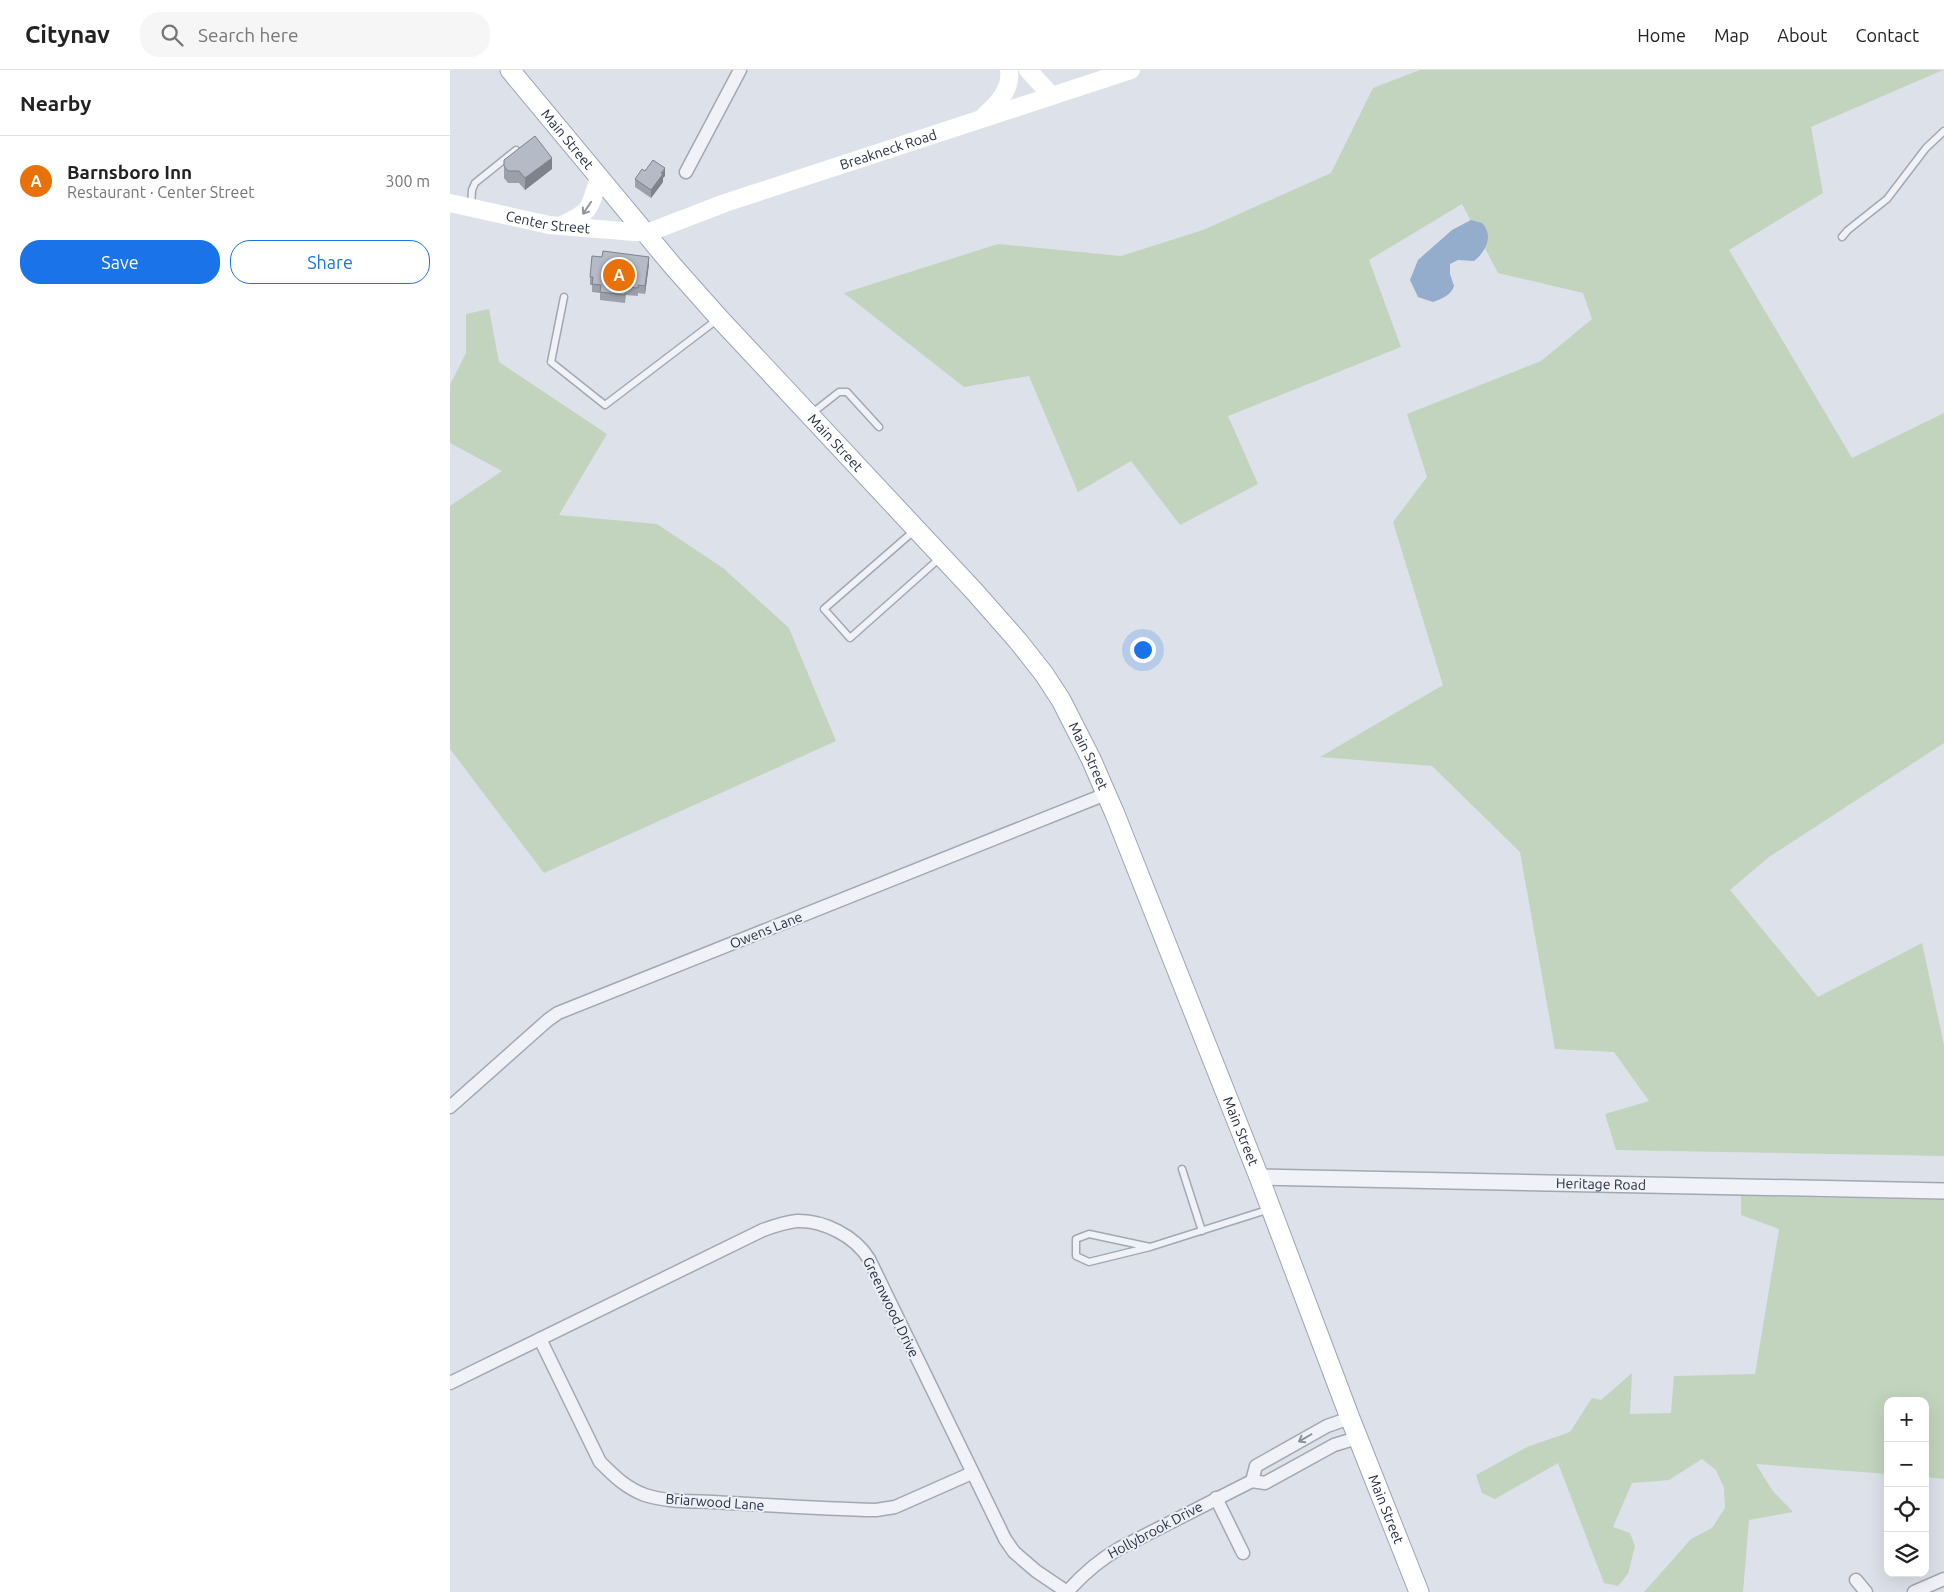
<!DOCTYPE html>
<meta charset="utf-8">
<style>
:root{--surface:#fff;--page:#f6f6f6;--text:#222;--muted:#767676;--line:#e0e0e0;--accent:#1a73e8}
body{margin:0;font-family:Ubuntu,sans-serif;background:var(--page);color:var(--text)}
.controls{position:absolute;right:15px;bottom:15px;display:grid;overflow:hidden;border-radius:10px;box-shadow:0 5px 20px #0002}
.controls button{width:45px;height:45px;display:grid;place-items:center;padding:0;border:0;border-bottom:1px solid var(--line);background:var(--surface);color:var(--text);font:25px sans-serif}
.you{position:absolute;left:692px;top:579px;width:18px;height:18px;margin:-12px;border:4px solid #fff;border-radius:50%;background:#1a73e8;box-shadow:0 0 0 8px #1a73e833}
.badge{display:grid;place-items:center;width:32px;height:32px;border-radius:50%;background:var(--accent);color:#fff;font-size:16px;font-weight:700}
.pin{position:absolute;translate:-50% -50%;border:2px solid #fff;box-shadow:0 1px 5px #0006}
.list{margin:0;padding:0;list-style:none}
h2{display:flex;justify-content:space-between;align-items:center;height:65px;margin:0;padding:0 20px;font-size:21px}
h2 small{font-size:16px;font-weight:400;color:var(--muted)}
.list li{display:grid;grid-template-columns:32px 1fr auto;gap:15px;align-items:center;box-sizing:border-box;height:90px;padding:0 20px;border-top:1px solid var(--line)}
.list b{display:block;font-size:19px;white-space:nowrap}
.list p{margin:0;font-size:16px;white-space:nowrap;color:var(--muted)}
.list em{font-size:16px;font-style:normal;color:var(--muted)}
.actions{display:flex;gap:10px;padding:15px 20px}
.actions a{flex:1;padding:11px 0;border:1px solid var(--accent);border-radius:20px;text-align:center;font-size:18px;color:var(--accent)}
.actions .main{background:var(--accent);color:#fff}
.icon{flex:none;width:28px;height:28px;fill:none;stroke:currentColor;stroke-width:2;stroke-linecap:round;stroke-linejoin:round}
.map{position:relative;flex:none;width:1494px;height:1522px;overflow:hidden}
header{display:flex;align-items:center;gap:30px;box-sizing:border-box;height:70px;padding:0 25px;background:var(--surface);border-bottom:1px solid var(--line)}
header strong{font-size:24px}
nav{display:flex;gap:28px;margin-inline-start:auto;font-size:18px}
.search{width:350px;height:45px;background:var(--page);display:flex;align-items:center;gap:12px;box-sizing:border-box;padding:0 18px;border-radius:20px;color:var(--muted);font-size:19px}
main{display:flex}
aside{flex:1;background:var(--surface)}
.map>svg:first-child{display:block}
.green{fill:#c2d4be}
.water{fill:#94adcd}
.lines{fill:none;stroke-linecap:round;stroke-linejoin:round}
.service-casing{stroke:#a2a8b3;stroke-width:9}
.minor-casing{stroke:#a2a8b3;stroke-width:15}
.tertiary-casing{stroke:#a2a8b3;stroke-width:18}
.primary-casing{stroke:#9ba5b6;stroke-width:21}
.service{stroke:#f0f2f7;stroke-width:6}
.minor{stroke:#f0f2f7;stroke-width:12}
.tertiary{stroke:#f0f2f7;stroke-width:15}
.secondary{stroke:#fff;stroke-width:18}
.primary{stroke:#fff;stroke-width:19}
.wall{fill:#9ba0aa}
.shaded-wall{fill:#7e828b}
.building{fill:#b4bac6;stroke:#7e828b}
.oneway{stroke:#9296a0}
.oneway2{stroke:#8a909c}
.labels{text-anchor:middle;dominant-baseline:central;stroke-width:4;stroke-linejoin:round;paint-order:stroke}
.street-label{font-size:14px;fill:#252e41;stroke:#edf0f6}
</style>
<header>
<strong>Citynav</strong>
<div class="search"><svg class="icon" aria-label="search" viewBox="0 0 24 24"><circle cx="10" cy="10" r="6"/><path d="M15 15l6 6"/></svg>Search here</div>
<nav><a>Home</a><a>Map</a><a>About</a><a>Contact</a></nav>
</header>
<main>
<aside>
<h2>Nearby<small></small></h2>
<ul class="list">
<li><span class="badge" style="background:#e8710a">A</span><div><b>Barnsboro Inn</b><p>Restaurant · Center Street</p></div><em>300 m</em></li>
</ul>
<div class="actions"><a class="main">Save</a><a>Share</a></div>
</aside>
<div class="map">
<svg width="1494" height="1522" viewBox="0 0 1494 1522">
<rect width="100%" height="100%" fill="#dde1e9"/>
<g class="green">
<polygon points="970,0 1493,0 1361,57 1373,123 1279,180 1402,388 1494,343 1494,673 1319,787 1280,820 1368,927 1472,873 1494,975 1494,1086 1166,1080 1155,1044 1199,1031 1164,982 1105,979 1070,782 982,696 870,687 993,615 943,452 977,407 957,344 1091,291 1142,249 1133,223 1048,203 1012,134 919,190 951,277 778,346 808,414 730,455 681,391 628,422 579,306 514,317 394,223 548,174 671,186 753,160 881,103 923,18"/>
<polygon points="39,239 49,292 157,364 109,445 207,454 273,498 339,558 386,671 94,803 0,679 0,436 52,401 0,373 0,315 16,283 16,244"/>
<polygon points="1291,1126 1494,1130 1494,1409 1475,1407 1475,1331 1438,1331 1438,1404 1306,1394 1322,1420 1343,1442 1299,1450 1293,1522 1194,1522 1241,1469 1262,1458 1275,1438 1274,1418 1266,1400 1252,1389 1219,1410 1182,1413 1163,1457 1180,1463 1185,1476 1178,1504 1168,1516 1154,1513 1108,1393 1045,1429 1032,1423 1026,1405 1077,1377 1120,1362 1142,1328 1151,1330 1182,1303 1180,1344 1221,1343 1224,1306 1305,1304 1329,1159 1291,1145"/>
</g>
<path class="water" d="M1021,150L1032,153C1044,165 1036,182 1024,191L1008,190L1000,194V204L1004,216C1001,225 992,229 983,232L968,227L960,210L968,190L1002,160Z"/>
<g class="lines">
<g class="service-casing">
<g id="service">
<polyline points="21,137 22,120 25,113 66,80"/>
<polyline points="1392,167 1398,160 1437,129 1476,78 1494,61"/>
<polyline points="114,227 101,292 155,335 268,249"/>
<polyline points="361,344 389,322 397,322 429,357"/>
<polyline points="465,460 374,539 400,568 491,487"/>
<polyline points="732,1099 752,1161"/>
<polyline points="700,1177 639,1164 626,1169 626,1186 639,1192 700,1177 820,1139"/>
</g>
</g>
<g class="minor-casing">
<g id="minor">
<polyline points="236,102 290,0"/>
<polyline points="0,1037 98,950 108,943 656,724"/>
<path d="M90,1269L150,1392C164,1406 176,1418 195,1425C216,1432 241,1431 263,1432C317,1435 372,1439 426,1440L445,1437L522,1403"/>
<path d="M0,1313L313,1160C324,1156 335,1152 347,1151C373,1150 405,1166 419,1189L555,1469L564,1482L586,1501L617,1522"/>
<polyline points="802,1411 806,1396 877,1356 900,1348"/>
<polyline points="766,1428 793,1483"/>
<polyline points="1406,1510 1416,1522"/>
<path d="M617,1522C633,1504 649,1490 670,1478L802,1411L815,1413L884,1375L907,1368"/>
<polyline points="1464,1522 1494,1509"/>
</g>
</g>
<g class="tertiary-casing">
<g id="tertiary">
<path id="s1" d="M809,1107L1494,1121"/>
</g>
</g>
<g class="primary-casing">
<g id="primary">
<path id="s3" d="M60,0L222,195L269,248L524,521L568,571L594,604L611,630L641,689L665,744L809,1107L900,1348L969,1522"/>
</g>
</g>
<use href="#service" class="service"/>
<use href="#minor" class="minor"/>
<use href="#tertiary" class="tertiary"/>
<g class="secondary">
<polyline points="578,0 601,25"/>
<path d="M535,45C548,34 562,19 559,0"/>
<path id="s2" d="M0,133L99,155L197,163L275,133L681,0"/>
<path d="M110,156C142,141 139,140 149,107"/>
</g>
<use href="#primary" class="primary"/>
</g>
<g class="wall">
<polygon points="54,96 102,99 75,120 69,113 58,113 54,108"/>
<polygon points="195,101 215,106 213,108 213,112 201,128 185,117 185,109"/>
<polygon points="199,194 195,224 188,223 188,226 176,225 175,233 150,230 150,223 142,222 142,215 140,215 140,207"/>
</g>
<g class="shaded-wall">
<polygon points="102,88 102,99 75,120 75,108"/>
<polygon points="215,98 215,106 213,108 213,112 201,128 201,120"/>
<polygon points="199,187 199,194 195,224 195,216"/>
</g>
<g class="building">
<polygon points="85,66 102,88 75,108 69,101 58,101 54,96 54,90"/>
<polygon points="203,90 215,98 211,103 213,104 201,120 185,109 192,99 195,101"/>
<polygon points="153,181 199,187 195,216 188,215 188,218 176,217 175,225 150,222 151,215 142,214 143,207 140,207 142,186 152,187"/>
</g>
<defs><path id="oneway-shaft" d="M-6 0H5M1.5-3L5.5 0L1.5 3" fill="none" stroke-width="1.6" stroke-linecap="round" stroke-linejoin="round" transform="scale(1.25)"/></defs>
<use class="oneway" href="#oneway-shaft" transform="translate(137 138) rotate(124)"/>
<use class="oneway2" href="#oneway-shaft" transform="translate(855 1368) rotate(150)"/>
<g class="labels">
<g class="street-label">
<text stroke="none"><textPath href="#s3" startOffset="90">Main Street</textPath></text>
<text stroke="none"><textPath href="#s2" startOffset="455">Breakneck Road</textPath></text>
<text stroke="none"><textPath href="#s2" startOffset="100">Center Street</textPath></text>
<text stroke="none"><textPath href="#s3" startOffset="495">Main Street</textPath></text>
<text stroke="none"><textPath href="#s3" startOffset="900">Main Street</textPath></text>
<text transform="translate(316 860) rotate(-22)">Owens Lane</text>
<text stroke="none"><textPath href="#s3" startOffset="1305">Main Street</textPath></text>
<text stroke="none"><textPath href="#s1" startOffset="342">Heritage Road</textPath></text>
<text transform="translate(441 1237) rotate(64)">Greenwood Drive</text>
<text transform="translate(265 1432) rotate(4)">Briarwood Lane</text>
<text stroke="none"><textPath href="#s3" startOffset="1710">Main Street</textPath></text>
<text transform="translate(705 1460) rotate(-28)">Hollybrook Drive</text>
</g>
</g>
</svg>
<div class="controls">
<button>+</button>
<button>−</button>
<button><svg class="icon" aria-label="locate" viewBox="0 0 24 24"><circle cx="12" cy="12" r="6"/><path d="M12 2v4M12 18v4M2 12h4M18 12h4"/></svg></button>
<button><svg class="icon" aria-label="layers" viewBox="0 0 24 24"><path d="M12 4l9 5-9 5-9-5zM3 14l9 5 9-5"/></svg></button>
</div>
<div class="you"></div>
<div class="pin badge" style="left:169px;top:205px;background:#e8710a">A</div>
</div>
</main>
